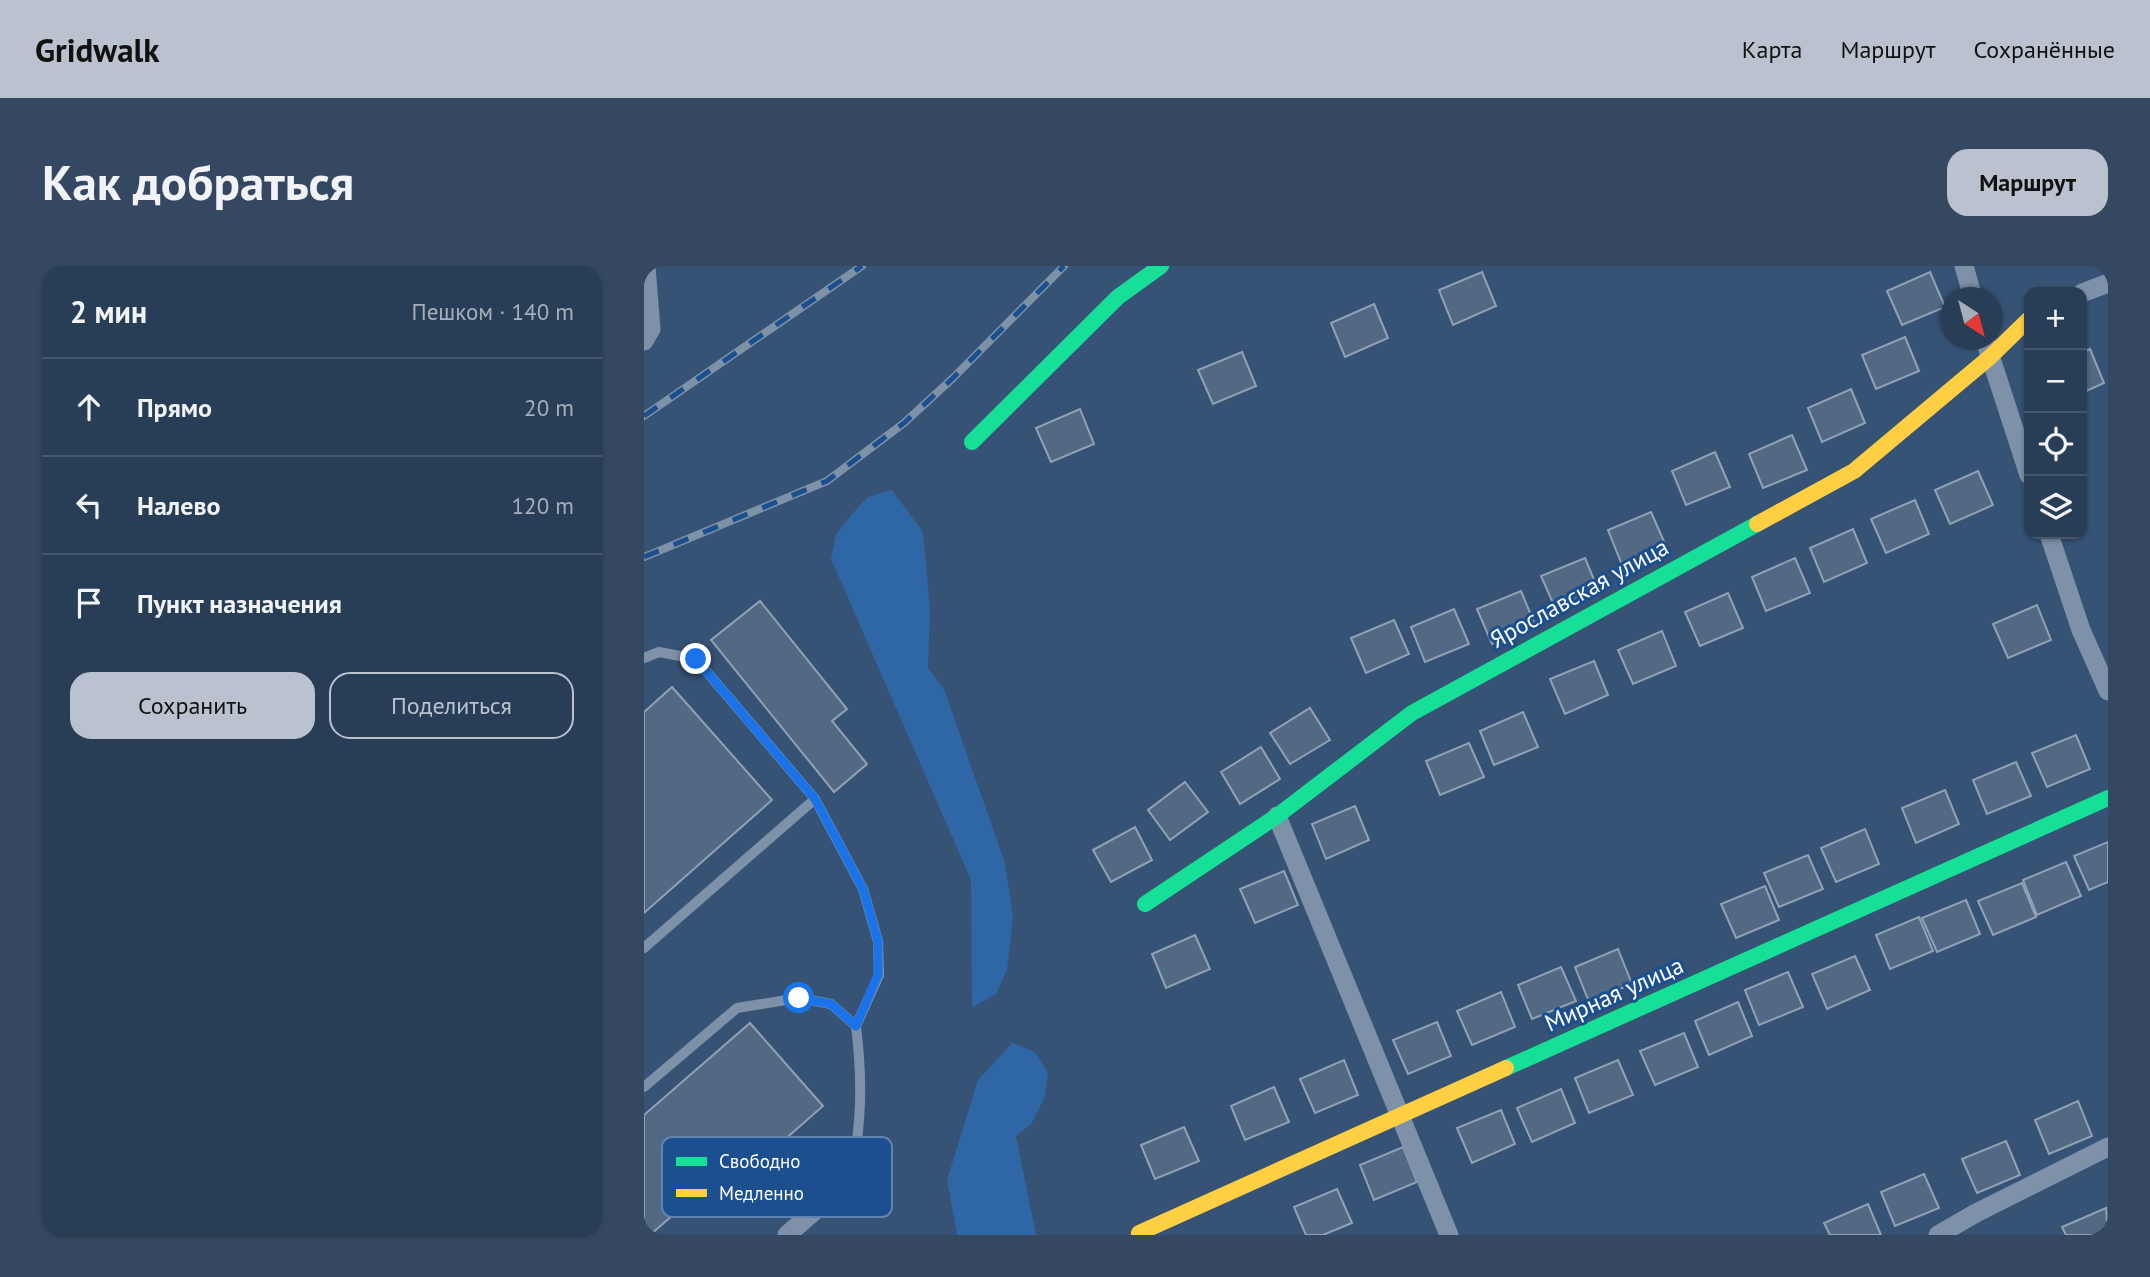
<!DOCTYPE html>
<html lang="ru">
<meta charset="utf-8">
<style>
:root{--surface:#283e57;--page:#344961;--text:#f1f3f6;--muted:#a5aeba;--line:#44576d;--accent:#b9c2ce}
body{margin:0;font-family:"PT Sans",sans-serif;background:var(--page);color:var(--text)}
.controls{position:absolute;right:21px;top:21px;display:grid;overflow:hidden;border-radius:14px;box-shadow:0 2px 5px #0004}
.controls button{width:63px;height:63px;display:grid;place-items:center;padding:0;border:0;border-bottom:2px solid var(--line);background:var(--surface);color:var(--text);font:35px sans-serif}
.compass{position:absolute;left:1296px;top:21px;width:63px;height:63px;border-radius:50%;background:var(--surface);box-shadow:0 2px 5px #0004;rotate:144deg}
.stop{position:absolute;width:21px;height:21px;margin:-16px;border:5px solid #1a73e8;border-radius:50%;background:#fff}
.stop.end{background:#1a73e8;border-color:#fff;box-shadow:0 2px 7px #0008}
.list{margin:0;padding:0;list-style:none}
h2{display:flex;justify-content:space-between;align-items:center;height:91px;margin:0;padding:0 28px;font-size:30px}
h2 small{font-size:23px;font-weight:400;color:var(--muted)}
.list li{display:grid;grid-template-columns:46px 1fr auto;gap:21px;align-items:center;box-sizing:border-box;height:98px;padding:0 28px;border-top:2px solid var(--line)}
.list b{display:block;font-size:26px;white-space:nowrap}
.list em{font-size:23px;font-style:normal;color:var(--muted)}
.actions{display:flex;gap:14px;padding:21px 28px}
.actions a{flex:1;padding:16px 0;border:2px solid var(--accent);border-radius:21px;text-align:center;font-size:24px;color:var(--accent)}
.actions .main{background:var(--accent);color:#111}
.icon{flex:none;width:38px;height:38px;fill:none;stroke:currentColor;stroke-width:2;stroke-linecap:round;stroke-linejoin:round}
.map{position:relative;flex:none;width:1464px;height:969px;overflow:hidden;border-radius:21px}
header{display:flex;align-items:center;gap:42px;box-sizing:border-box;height:98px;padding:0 35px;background:var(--accent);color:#111}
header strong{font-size:33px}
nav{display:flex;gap:38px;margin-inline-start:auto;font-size:24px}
.intro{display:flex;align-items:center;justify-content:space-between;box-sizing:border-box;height:168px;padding:0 42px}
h1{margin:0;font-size:49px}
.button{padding:18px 32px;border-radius:21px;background:var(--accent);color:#111;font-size:24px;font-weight:700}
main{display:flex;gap:42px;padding:0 42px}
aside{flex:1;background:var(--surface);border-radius:21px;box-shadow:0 2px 5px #0004}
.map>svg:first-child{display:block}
.green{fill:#2f66a5}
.building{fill:#526984;stroke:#92a2b6;stroke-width:2}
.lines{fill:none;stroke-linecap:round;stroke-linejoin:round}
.lane{stroke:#7d92a8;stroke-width:10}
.street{stroke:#7d92a8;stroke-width:19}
.fast{stroke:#16e098;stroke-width:16}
.slow{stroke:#ffcf43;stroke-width:16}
.rail-casing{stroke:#7e92a7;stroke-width:8}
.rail{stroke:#1b4f8f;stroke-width:5;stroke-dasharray:16;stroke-linecap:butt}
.route{stroke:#1a73e8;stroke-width:9}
.labels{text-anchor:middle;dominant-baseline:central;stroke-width:6;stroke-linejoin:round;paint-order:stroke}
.street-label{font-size:24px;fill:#fff;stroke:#1b4f8f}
.key{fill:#1b4f8f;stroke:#5f84b1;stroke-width:2}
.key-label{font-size:19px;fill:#fff}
</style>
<header>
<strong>Gridwalk</strong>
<nav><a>Карта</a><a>Маршрут</a><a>Сохранённые</a></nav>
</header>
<div class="intro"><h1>Как добраться</h1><a class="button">Маршрут</a></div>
<main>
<aside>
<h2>2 мин<small>Пешком · 140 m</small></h2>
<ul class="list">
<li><svg class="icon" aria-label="ahead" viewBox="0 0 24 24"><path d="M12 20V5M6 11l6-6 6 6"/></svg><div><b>Прямо</b></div><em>20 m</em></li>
<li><svg class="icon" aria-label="left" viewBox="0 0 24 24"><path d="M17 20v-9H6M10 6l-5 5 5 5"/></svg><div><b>Налево</b></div><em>120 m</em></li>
<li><svg class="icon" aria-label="arrive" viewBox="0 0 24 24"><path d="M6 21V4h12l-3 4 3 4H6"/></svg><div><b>Пункт назначения</b></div></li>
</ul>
<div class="actions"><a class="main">Сохранить</a><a>Поделиться</a></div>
</aside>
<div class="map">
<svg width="1464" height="969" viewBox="0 0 1464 969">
<rect width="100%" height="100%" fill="#365274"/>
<g class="green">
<polygon points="248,224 279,266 286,343 284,402 300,423 361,597 369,651 363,704 352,728 328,742 327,614 187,293 192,268 208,248 224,231"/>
<polygon points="368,777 391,786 404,807 401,831 388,857 372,870 392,969 313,969 303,914 334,814"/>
</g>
<g class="building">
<polygon points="838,6 852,40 809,59 795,24"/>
<polygon points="1286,6 1301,41 1258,59 1243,25"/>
<polygon points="730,38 744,72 701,91 687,57"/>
<polygon points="1261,71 1275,105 1232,123 1218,89"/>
<polygon points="1446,83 1460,117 1438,127 1438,87"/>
<polygon points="598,86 612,120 569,138 554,104"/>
<polygon points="1207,123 1221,157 1178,176 1164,142"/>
<polygon points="436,143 450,178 407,196 392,162"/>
<polygon points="1148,169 1163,204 1119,222 1105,188"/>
<polygon points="1071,186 1086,221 1042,239 1028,205"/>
<polygon points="1334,205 1349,239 1306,258 1291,224"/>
<polygon points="1271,234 1285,268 1242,287 1227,253"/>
<polygon points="1007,246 1022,280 978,299 964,264"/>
<polygon points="1209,263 1223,297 1180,316 1166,282"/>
<polygon points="941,292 955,326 912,344 897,310"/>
<polygon points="1151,292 1166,327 1122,345 1108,311"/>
<polygon points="877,325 891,359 848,378 833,343"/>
<polygon points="1084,327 1099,362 1056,380 1041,346"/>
<polygon points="116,335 203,443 188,455 223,498 190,526 67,374"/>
<polygon points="1393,339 1407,374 1364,392 1349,358"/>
<polygon points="810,343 825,378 781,396 767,361"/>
<polygon points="750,354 765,388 722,407 707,372"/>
<polygon points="1018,365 1032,400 989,418 974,384"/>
<polygon points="950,395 964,429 921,448 906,413"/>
<polygon points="28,421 128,534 0,647 0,446"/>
<polygon points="666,442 686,474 646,498 626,467"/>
<polygon points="879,446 894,481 850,499 836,465"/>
<polygon points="1432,469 1446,503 1403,521 1388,487"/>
<polygon points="825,477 840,511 796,529 782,495"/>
<polygon points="617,481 636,513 596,538 577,506"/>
<polygon points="1372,496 1387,530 1343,548 1329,514"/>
<polygon points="541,516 564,546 526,574 504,544"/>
<polygon points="1301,524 1315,558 1272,577 1258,542"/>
<polygon points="711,540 725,574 682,593 668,558"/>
<polygon points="491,561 508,594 467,616 449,584"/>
<polygon points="1221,563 1235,598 1192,616 1177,582"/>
<polygon points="1464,576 1464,616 1445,624 1430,590"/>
<polygon points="1164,589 1179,623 1135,641 1120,607"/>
<polygon points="1422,596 1437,630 1393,649 1379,614"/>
<polygon points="640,605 654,639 611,657 596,623"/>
<polygon points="1378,617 1392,651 1349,669 1334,635"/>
<polygon points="1121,620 1135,654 1092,672 1077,638"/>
<polygon points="1322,634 1336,668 1293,686 1278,652"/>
<polygon points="1275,651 1289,685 1246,703 1232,669"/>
<polygon points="551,669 566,703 522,722 508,688"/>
<polygon points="974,683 988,718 945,736 931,701"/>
<polygon points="1211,690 1226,724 1183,743 1168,708"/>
<polygon points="917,701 932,735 888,753 874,719"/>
<polygon points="1144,706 1159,741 1115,759 1101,724"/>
<polygon points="857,726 871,761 828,779 813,745"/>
<polygon points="1094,736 1108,770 1065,789 1051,755"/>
<polygon points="793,756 807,790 764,808 749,774"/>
<polygon points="106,757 179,840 115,896 104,884 6,969 0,969 0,849"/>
<polygon points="1040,767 1054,801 1011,819 996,785"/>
<polygon points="700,794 714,829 671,847 656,813"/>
<polygon points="974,794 989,829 945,847 931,812"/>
<polygon points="630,821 645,856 601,874 587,840"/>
<polygon points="917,823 931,857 888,876 873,842"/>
<polygon points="1434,835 1448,870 1405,888 1391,854"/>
<polygon points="857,844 871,878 828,897 813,862"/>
<polygon points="540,861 555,895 511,913 497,879"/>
<polygon points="1362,875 1376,909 1333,927 1318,893"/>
<polygon points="759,881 773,916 730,934 716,899"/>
<polygon points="1280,908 1295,942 1251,960 1237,926"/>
<polygon points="693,923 708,957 679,969 662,969 650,941"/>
<polygon points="1224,938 1237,969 1186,969 1180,957"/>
<polygon points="1462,942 1464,969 1422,969 1418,961"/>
</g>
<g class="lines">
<g class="lane">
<polyline points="0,392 15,386 52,393 171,533 0,682"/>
<polyline points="171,533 219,623 234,675 235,709 212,760"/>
<path d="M0,821L93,742L155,732L187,738L212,760C219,817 217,855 208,912"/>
</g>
<g class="street">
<polyline points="1320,0 1329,32"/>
<polyline points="1438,27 1464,17"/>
<polyline points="1341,74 1385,209"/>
<polyline points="0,75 7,63 2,0"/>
<polyline points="1405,268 1437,364 1464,425"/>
<polyline points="633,550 805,969"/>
<polyline points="143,969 208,912"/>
<polyline points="1294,969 1332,947 1464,881"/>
</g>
<g class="fast">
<polyline points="328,176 474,31 517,0"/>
<polyline points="501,638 633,550 768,447 1113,258"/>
<polyline points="862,802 1464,532"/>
</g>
<g class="slow">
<polyline points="1113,258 1210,205 1346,91 1385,53"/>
<polyline points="495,967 862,802"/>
</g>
<g class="rail-casing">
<g id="rail">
<polyline points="0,150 218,0"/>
<polyline points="0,291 183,215 260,157 309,112 420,0"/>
</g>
</g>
<use href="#rail" class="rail"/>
</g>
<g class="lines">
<polyline class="route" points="52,393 171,533 219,623 234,675 234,709 212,760 187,738 155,732"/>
</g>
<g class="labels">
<g class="street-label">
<text transform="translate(935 327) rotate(-29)">Ярославская улица</text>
<text transform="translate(970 728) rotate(-24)">Мирная улица</text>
</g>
</g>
<rect x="18" y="871" width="230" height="80" rx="10" class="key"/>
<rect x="32" y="891" width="31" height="9" fill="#16e098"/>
<rect x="32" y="923" width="31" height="8" fill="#ffcf43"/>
<g class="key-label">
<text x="75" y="902">Свободно</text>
<text x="75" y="934">Медленно</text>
</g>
</svg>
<div class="controls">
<button>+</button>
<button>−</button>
<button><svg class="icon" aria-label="locate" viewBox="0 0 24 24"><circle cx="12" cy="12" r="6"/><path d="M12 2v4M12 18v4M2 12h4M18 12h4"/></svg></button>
<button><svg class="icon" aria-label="layers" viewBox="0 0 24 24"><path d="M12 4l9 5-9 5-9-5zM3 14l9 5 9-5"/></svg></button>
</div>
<svg class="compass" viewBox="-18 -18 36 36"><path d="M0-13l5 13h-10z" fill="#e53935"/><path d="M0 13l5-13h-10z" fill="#a5aeba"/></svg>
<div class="stop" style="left:155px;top:732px"></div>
<div class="stop end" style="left:52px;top:393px"></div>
</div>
</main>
